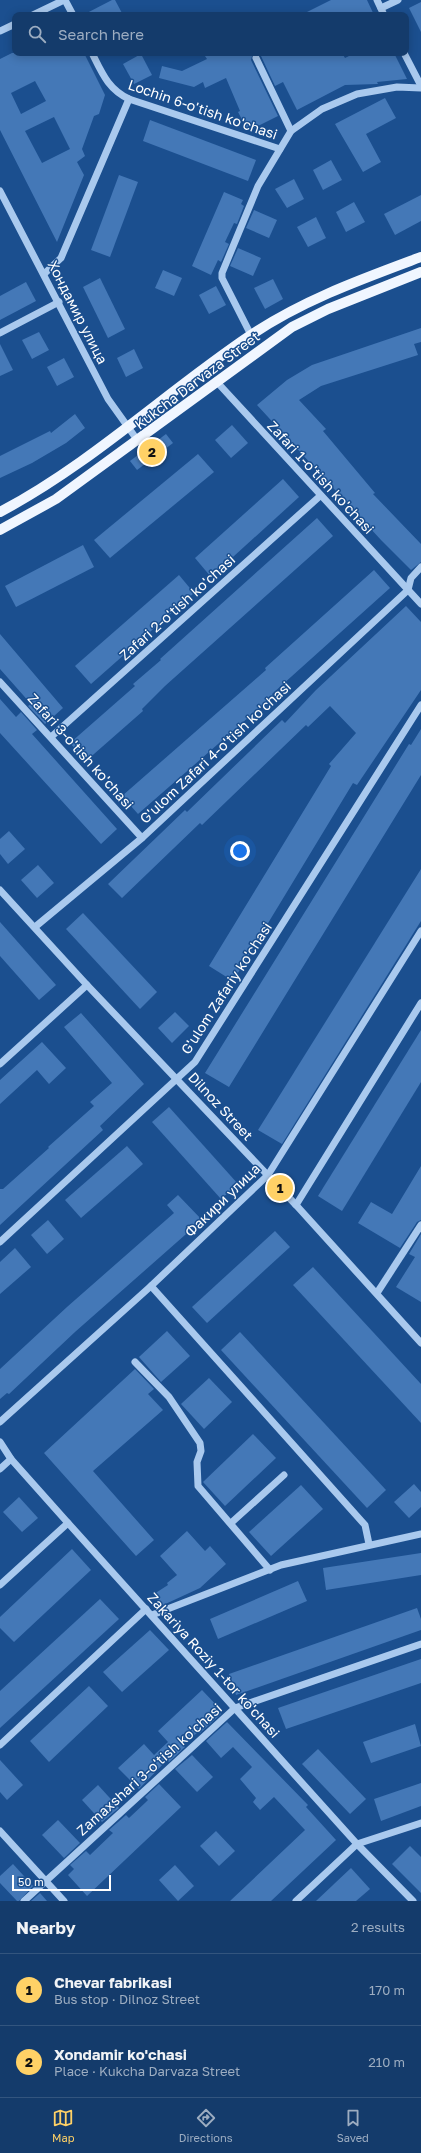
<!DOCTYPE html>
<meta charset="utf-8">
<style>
:root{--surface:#143b6b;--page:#1d4271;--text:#f1f3f6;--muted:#9dadc1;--line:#33557e;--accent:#ffd166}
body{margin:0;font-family:"Golos Text",sans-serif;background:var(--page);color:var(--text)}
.scale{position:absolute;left:12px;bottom:10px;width:99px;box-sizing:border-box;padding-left:4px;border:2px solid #fff;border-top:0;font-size:11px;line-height:14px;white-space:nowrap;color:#fff;-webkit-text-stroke:3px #1b4f8f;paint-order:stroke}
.you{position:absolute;left:240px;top:851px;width:14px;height:14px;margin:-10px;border:3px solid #fff;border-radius:50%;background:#1a73e8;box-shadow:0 0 0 6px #1a73e833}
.badge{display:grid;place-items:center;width:26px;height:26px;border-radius:50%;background:var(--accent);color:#111;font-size:13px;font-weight:700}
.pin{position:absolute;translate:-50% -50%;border:2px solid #fff;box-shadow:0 1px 4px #0006}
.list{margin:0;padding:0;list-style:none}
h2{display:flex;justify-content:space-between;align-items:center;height:52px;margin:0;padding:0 16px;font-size:17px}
h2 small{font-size:13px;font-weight:400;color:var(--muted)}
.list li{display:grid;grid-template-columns:26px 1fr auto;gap:12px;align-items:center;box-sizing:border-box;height:72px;padding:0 16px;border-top:1px solid var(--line)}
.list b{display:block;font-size:15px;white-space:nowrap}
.list p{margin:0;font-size:13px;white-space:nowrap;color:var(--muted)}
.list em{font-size:13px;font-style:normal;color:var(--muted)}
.icon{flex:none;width:22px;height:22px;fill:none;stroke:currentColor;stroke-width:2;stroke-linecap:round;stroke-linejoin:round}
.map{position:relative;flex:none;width:421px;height:1901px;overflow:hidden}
.search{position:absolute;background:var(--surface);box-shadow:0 2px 10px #0003;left:12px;right:12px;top:12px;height:44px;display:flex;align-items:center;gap:10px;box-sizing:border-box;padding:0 14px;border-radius:8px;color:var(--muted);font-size:15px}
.sheet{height:196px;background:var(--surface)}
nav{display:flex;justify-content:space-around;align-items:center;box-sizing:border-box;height:56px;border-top:1px solid var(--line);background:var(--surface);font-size:11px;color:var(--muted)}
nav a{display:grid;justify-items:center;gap:2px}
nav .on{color:var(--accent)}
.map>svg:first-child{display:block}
.building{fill:#4478b7;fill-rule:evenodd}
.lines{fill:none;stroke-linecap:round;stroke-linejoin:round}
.minor{stroke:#a9c9ee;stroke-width:7}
.major{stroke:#f0f6ff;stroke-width:10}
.labels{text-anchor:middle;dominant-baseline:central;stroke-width:3;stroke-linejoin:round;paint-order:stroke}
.street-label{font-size:14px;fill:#fff;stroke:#1b4f8f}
</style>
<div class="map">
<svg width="421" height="1901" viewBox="0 0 421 1901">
<rect width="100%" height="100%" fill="#1b4f8f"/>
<g class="building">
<polygon points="112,0 115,0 123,15 83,15"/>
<polygon points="331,0 367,0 374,15 301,15"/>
<polygon points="421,2 421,32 409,8"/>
<path d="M12,53H84L105,95L99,114L94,116L82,149L85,156L77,162L84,175L57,242L0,130V59ZM35,81L46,101L21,114L11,93ZM54,117L70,149L42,163L25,131Z"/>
<polygon points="203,53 342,53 345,58 355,53 394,53 407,79 377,82 378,84 345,85 297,110 283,82 275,86 261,56 254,53 252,56 251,60 278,116 248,131 238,112 240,111 226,78 205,88 203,82 194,87 159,78 162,66 182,71 207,59"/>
<polygon points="141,54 152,75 134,84 123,64"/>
<polygon points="385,98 396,118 366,134 381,162 363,172 335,124"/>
<polygon points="150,120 256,160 248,181 143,141"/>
<polygon points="331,160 342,180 323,190 313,170"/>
<polygon points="119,175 138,182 110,257 91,250"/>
<polygon points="294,179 304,199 287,208 275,189"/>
<polygon points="224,192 243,200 241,204 244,206 237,224 234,223 225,242 229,244 221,262 218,260 211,275 192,266"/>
<polygon points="421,195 421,221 395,235 384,214"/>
<polygon points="354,202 365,222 346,232 336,212"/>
<polygon points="254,210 277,220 269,238 246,228"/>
<polygon points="316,217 326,238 308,247 297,227"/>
<polygon points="238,248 261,258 253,276 230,266"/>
<polygon points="163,270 182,278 174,296 155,288"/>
<polygon points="100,278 125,329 108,338 83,287"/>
<polygon points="273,279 283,299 265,309 254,288"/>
<polygon points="26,282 36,301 0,320 0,296"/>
<polygon points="216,286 226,305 209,314 199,295"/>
<polygon points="421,328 421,342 414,344 418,355 321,386 299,400 326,429 323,431 375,493 373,494 421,544 421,562 411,570 381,540 257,405 287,380 312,365"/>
<polygon points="39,332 49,350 32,359 22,340"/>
<polygon points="0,344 13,370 0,376"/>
<polygon points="134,349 143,368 126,377 117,358"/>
<polygon points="64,358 74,377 57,386 47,367"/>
<polygon points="75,414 85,428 66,443 32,463 0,478 0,456 50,431 51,433"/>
<polygon points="232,425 248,443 231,458 215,440"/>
<polygon points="166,434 173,443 137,470 130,461"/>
<polygon points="198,454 214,472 110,558 94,540"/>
<polygon points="283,479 299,497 211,577 195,558"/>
<polygon points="317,518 333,536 165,686 142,709 143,711 86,761 70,743 135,686 133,684 161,660 160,659"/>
<polygon points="83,545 94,567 16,607 5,586"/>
<polygon points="374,570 390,588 272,694 273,696 138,814 122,796 266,670 265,668"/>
<polygon points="179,575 194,593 91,684 75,666"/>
<polygon points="406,606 421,622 421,690 357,785 353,783 233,981 209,966 331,766 329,764 356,733 330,706 308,727 306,725 202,825 200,823 122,898 108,884 185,810 187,812 282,720 285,723 316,690"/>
<polygon points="0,634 63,708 45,724 28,706 31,704 0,669"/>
<polygon points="0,699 16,717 21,712 37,730 32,734 117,829 101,844 0,733"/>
<polygon points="421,729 421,775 229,1087 205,1073 409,744 411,745"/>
<polygon points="9,831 25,849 8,864 0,854 0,839"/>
<polygon points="38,865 54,883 37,898 21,880"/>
<polygon points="421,869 421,921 282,1144 258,1130"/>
<polygon points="83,913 157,992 140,1009 66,929"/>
<polygon points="0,922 56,985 39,1000 0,956"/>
<polygon points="175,1012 189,1026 172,1043 158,1028"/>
<polygon points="81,1013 144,1084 100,1126 103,1130 0,1225 0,1189 3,1189 49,1148 48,1147 94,1106 90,1102 112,1083 64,1027"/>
<polygon points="421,1030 421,1082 342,1211 318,1196"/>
<polygon points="42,1042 66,1068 49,1084 37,1070 0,1104 0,1080"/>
<polygon points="169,1107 238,1184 221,1199 152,1122"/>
<polygon points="127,1146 143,1164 81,1218 65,1200"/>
<polygon points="421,1166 421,1220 417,1222 400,1248 358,1223 371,1202 392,1214"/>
<polygon points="178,1195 202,1220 75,1332 9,1394 7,1393 0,1399 0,1369 67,1307 174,1213 167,1205"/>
<polygon points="48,1220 64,1239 47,1254 31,1235"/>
<polygon points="275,1231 290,1247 207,1323 192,1307"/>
<polygon points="421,1234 421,1302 396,1287 415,1257 409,1254"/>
<polygon points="15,1248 31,1267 0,1294 0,1262"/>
<polygon points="313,1267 421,1384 421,1423 293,1285"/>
<polygon points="167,1331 190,1356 161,1382 139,1357"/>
<polygon points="240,1332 386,1490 367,1508 221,1350"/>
<polygon points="135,1369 154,1389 148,1394 163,1410 93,1471 154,1540 136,1556 44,1453"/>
<polygon points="209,1378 232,1402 204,1429 181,1404"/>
<polygon points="253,1434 276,1458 225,1506 203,1482"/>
<polygon points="414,1484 421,1492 421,1507 409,1518 394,1502"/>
<polygon points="301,1485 323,1509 271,1556 249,1532"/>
<polygon points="19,1497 38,1518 22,1532 3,1512"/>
<polygon points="187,1531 205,1551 210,1546 226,1564 200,1588 161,1606 154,1594 168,1585 167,1583 177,1575 160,1556"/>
<polygon points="72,1549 91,1570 14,1642 0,1628 0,1617"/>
<polygon points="421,1553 421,1575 326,1590 323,1568"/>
<polygon points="298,1581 307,1601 218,1639 210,1619"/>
<polygon points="100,1599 119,1619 0,1728 0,1691"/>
<polygon points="417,1608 421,1619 421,1630 236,1695 229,1674"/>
<polygon points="150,1630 169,1650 122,1692 103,1672"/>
<polygon points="421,1659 421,1683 286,1729 278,1708"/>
<polygon points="89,1686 108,1706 49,1762 30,1741"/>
<polygon points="202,1690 221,1710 219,1712 221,1714 200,1733 198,1732 183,1745 185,1747 169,1762 167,1760 139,1789 118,1768 144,1744 154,1755 168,1742 158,1731"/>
<polygon points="227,1722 308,1805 306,1807 336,1840 271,1901 230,1901 305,1830 274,1797 260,1810 253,1802 256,1798 240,1779 252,1767 233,1747 221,1758 206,1741"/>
<polygon points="415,1724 421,1746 371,1763 363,1742"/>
<polygon points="318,1749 366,1799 350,1814 302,1764"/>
<polygon points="192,1755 213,1777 197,1792 175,1769"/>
<polygon points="0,1760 23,1785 7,1800 0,1792"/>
<polygon points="421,1783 421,1806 381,1821 374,1799"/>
<polygon points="159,1784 181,1807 87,1896 68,1875 74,1869 70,1865 86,1851 90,1855 113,1833 109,1830 126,1815 129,1818 146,1802 148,1800 145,1797"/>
<polygon points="98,1785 119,1808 102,1822 82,1800"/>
<polygon points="58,1820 80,1843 64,1858 42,1835"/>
<polygon points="216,1831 235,1851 219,1866 200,1846"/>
<polygon points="410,1846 421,1857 421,1893 392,1864"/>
<polygon points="13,1864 33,1886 19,1901 17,1901 0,1883 0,1876"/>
<polygon points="175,1865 194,1886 178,1901 159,1880"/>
<polygon points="351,1868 370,1889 356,1901 316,1901"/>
<polygon points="40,1893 47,1901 31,1901"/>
</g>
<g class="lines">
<g class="minor">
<polyline points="65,0 73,15"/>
<polyline points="377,0 384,15"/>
<polyline points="381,8 398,0"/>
<polyline points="33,15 64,0"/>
<polyline points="0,31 15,24"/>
<path d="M92,53C102,73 108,89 129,99L280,149"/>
<polyline points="404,53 421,86"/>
<polyline points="256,58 291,131"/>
<polyline points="0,191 108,399 138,441"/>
<polyline points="44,274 61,258 129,99"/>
<polyline points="0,333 59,302"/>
<polyline points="251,335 222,278 222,273 258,186 291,131 322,109 357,94 397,87 421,88"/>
<polyline points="216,381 421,604"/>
<polyline points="0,682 142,838"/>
<polyline points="51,737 320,496"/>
<polyline points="0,890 87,985 296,1205 421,1343"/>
<polyline points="35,927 142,838 408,590 411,578 421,567"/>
<polyline points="0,1064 87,985"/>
<polyline points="296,1205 421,1003"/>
<polyline points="0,1242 195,1062 421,705"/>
<polyline points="151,1286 365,1525 369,1544"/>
<polyline points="377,1293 421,1225"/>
<polyline points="135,1362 169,1397 200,1443 201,1451 197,1462 198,1486 270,1570"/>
<polyline points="0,1422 151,1286 268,1175 421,931"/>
<polyline points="0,1442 11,1459 68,1523 357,1844 413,1901"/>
<polyline points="0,1469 11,1459"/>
<polyline points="231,1523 284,1475"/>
<polyline points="0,1585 68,1523"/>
<polyline points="152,1615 281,1565 421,1534"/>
<polyline points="0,1745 146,1609"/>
<polyline points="0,1831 64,1901"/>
<polyline points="24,1901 235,1708 421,1644"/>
<polyline points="296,1901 357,1844 421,1823"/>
</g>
<g class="major">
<path d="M0,512C91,464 166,392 251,335C303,300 362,279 421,257"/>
<polyline points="0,530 56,499 292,327 328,309 421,272"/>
</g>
</g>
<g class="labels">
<g class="street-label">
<text transform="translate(203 109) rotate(19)">Lochin 6-o'tish ko'chasi</text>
<text transform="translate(78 312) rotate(63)">Хондамир улица</text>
<text transform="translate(197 380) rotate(-37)">Kukcha Darvaza Street</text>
<text transform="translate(321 477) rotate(47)">Zafari 1-o'tish ko'chasi</text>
<text transform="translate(177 607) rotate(-42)">Zafari 2-o'tish ko'chasi</text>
<text transform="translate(81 751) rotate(48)">Zafari 3-o'tish ko'chasi</text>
<text transform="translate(215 752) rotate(-43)">G'ulom Zafari 4-o'tish ko'chasi</text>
<text transform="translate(226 988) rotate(-57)">G'ulom Zafariy ko'chasi</text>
<text transform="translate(221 1106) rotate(47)">Dilnoz Street</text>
<text transform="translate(222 1200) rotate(-44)">Факири улица</text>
<text transform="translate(214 1665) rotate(48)">Zakariya Roziy 1-tor ko'chasi</text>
<text transform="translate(149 1769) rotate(-42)">Zamaxshari 3-o'tish ko'chasi</text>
</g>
</g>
</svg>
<div class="scale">50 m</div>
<div class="you"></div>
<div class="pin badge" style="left:280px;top:1188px">1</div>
<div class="pin badge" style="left:152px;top:452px">2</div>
<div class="search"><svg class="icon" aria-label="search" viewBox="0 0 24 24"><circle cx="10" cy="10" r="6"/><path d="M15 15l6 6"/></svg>Search here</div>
</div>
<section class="sheet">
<h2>Nearby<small>2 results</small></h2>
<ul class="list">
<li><span class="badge">1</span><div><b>Chevar fabrikasi</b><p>Bus stop · Dilnoz Street</p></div><em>170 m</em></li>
<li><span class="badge">2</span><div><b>Xondamir ko'chasi</b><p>Place · Kukcha Darvaza Street</p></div><em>210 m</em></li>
</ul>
</section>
<nav>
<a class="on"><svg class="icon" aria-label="map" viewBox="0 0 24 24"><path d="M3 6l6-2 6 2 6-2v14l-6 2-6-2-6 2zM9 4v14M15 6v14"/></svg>Map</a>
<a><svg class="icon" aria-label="directions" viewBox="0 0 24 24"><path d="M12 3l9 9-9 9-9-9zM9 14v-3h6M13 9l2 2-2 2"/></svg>Directions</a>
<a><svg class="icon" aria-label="saved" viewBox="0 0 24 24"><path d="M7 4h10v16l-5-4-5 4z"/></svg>Saved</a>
</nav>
